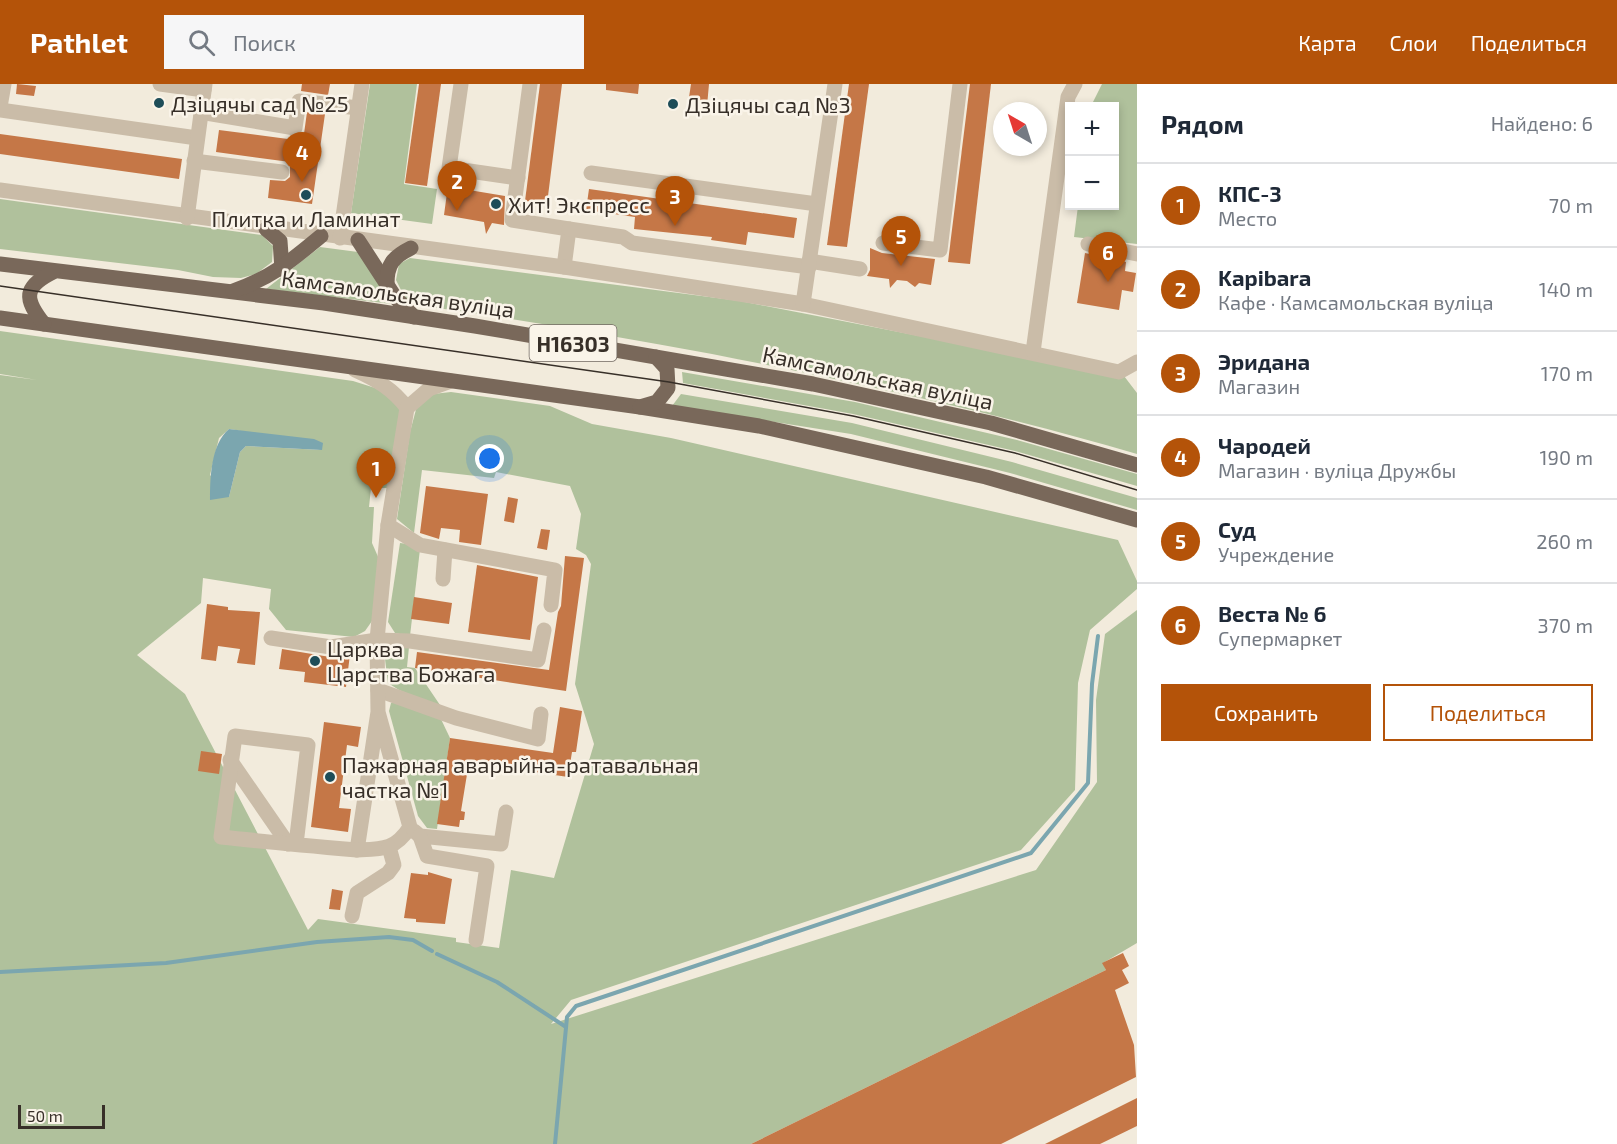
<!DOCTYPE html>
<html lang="ru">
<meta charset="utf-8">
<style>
:root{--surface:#fff;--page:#f6f6f7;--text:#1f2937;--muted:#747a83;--line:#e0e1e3;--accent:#b45309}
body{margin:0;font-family:"Exo 2",sans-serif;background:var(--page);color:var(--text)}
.controls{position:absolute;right:18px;top:18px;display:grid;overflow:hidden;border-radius:0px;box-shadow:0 3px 9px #0003}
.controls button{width:54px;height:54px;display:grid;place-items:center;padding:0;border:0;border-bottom:2px solid var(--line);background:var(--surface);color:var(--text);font:30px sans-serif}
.compass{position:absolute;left:993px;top:18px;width:54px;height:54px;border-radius:50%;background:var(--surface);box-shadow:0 3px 9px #0003;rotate:321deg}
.scale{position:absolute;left:18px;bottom:15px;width:87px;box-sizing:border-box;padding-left:6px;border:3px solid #372f28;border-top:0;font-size:16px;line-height:21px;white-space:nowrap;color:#372f28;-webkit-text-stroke:4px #faf4e9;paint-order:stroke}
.you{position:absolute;left:490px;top:375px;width:21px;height:21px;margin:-15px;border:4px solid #fff;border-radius:50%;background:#1a73e8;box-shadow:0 0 0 9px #1a73e833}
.badge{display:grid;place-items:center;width:39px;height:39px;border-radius:50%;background:var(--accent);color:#fff;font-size:20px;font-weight:700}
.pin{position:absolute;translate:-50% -50px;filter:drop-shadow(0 2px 3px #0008)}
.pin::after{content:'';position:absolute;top:32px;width:21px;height:18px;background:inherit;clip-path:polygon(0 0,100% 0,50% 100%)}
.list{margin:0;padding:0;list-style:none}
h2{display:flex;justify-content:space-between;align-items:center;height:78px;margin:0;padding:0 24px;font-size:26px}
h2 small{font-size:20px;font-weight:400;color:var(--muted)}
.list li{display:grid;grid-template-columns:39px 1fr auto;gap:18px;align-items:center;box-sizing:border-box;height:84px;padding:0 24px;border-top:2px solid var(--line)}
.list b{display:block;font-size:22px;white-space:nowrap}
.list p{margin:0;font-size:20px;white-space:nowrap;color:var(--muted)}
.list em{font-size:20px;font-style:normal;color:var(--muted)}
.actions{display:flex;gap:12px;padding:18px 24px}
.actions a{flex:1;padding:14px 0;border:2px solid var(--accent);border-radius:0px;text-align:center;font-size:21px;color:var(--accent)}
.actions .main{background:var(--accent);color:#fff}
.icon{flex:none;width:33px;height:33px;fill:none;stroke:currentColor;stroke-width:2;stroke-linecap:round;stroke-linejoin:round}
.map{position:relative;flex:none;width:1137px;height:1060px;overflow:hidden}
header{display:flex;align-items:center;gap:36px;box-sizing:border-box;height:84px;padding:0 30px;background:var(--accent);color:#fff}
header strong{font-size:28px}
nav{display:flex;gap:33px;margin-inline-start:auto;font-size:21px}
.search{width:420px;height:54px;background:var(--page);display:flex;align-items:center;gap:15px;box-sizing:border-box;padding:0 21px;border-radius:0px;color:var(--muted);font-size:22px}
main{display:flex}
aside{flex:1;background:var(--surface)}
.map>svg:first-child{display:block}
.green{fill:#b0c19c;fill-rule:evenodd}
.water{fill:#7ba6af}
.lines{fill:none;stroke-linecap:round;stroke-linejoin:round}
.stream{stroke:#7ba6af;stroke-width:4}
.building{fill:#c57747}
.minor{stroke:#cabca8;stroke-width:15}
.major{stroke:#79685a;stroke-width:15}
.tram{stroke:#372f28;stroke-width:1.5}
.poi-dot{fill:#1e4d58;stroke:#faf4e9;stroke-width:2}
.labels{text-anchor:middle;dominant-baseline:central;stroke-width:5;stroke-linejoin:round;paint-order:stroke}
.shield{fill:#faf4e9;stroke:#726a62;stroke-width:1.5}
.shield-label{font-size:21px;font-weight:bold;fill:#372f28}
.poi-label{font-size:22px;fill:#372f28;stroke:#faf4e9;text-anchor:start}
.street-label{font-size:22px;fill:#372f28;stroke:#faf4e9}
</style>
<header>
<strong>Pathlet</strong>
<div class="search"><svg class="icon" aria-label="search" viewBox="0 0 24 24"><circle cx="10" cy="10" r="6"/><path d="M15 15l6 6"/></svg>Поиск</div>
<nav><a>Карта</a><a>Слои</a><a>Поделиться</a></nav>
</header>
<main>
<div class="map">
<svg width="1137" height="1060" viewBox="0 0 1137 1060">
<rect width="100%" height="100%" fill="#f2ebdc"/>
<g class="green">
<polygon points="370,0 417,0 404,100 437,105 432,140 351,129"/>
<polygon points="1102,0 1137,0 1137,160 1074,153 1078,122 1114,122 1114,22 1091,22"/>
<polygon points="0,115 262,151 273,162 272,178 256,190 241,194 213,193 178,186 0,165"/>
<polygon points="320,163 358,168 392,220 266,205"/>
<path d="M410,174L740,217L1124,292L1137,309V370C997,329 855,298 712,270C613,252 515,234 415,221L405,214L396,196L399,180Z"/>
<path d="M0,247L353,297L388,308L403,323L387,404H371L369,423H374L372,459L379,475L372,537L365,547L354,553L286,546L269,525L271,505L203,494L201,519L137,571L185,610L308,846L318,835L456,854V858L499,864L511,786L554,794L594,660L575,600L591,480L586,471L576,465L581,430L570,402L496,388L494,394L422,386L414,449L397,435L410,348L418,318L433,310L451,308L550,322L592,340L671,354L1118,456L1137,497V505L1090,546L1078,599L1075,706L1021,766L571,916L551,940L1036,786L1097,698L1096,616L1105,550L1137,526V859L1103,879L1106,886L751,1060H0V291L37,296L0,290ZM229,345L236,346L322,366L246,362L240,368L229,413L210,391L219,354Z"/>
<polygon points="682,288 855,318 1017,356 1137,390 1137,402 1015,367 853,330 683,299"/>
<polygon points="681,310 852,339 1012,378 1137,414 1137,426 1010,389 851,350 672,322"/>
<polygon points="400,459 415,461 420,465 410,552 395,549 388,538"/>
<polygon points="387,562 409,563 407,583 415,584 442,624 399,606 388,599 385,575"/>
<polygon points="396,617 439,631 450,654 437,745 427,744 418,732 389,627 391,619"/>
</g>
<path class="water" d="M229,345L314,355L323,359L322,366L246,362L240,368L229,413L210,416C210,393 211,360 229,345Z"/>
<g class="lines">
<g class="stream">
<polyline points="437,870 497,898 566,943"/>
<polyline points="0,888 166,879 317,858 389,853 413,856 432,867"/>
<polyline points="555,1060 567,933 576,922 1031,769 1088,699 1092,600 1098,552"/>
</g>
</g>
<g class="building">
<polygon points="17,0 36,2 34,12 16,10"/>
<polygon points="302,0 330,0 328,11 301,7"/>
<polygon points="419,0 441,0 427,102 405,99"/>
<polygon points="540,0 562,0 547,120 525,117"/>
<polygon points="606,0 639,0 638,10 606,6"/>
<polygon points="691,0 709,0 707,22 688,20"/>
<polygon points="849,0 869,0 847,163 827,161"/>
<polygon points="970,0 991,0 970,180 948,178"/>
<polygon points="307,28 325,30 312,120 268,114 270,96 285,97 290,93 290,78 216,68 219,46 303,57"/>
<polygon points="0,50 182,75 179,95 0,70"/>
<polygon points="449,94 464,97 463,105 505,112 504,141 492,139 486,150 484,138 444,131"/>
<polygon points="589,105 797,134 794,154 748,148 746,161 711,156 712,153 702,152 634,145 635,133 586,126"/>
<polygon points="870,164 882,169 935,175 931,201 919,199 915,203 907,197 897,196 890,204 889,195 867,192 870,186"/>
<polygon points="1085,169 1126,178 1125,187 1136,189 1133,208 1122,206 1119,226 1077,219"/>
<polygon points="426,402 488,410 481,461 459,458 460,446 441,444 439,455 420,449"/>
<polygon points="508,413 518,415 514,439 504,437"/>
<polygon points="541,445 550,446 547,466 537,464"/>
<polygon points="565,472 584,474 566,607 415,584 417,568 549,586 558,528 561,522"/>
<polygon points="477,481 538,493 530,556 468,548"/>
<polygon points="414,513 452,519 449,540 411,535"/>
<polygon points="207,520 228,523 228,526 260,528 255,581 237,579 240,565 218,562 216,577 201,575"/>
<polygon points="282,565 330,573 350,570 346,603 304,598 305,588 279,585"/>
<polygon points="560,623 582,627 576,668 572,668 568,693 469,678 461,727 465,728 464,736 460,736 459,743 437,740 450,654 553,669"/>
<polygon points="324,638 361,643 358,663 347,661 339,724 351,725 348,748 311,743"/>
<polygon points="201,667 222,670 219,690 198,687"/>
<polygon points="428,788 452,795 445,840 416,838 416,835 404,834 411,789 428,791"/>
<polygon points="332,805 343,807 340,826 329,825"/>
<polygon points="1123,869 1129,882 1122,886 1129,899 1115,906 1134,961 1136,993 1001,1060 751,1060 1106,886 1102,879"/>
<polygon points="1137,1014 1137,1042 1100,1060 1045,1060"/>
</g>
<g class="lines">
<g class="minor">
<polyline points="160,0 204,6"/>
<polyline points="461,0 449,84 518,94"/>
<polyline points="530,0 512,136 569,145 564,183"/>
<polyline points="0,23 4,0"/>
<polyline points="0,26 197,54"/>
<polyline points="200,28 295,44 299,17 358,24"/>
<polyline points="194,77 282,88"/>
<polyline points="591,89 817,120"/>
<polyline points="0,106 564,183 803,220 1119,288 1137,278"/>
<polyline points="187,134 205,0"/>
<polyline points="569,145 623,153 632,159 809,183"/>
<polyline points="340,154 362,0"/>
<polyline points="883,159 940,166 960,0"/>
<polyline points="1088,160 1137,170"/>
<polyline points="809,177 860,185"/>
<polyline points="803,220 835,0"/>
<polyline points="1033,268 1068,13 1075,0"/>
<path d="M355,286C377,296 393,305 407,324"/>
<polyline points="388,441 420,461 555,486 551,521"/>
<polyline points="443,495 445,466"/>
<polyline points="271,554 331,563 377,556 410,557 538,576 544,546"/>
<polyline points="378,606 456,634 538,655 541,630"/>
<path d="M378,628L357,766C383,765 395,766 410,743L378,628L377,556L388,441L407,324L429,305L451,297"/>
<polyline points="230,676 288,760"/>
<polyline points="414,747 420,752 501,760 506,728"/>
<polyline points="420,752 427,772 487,782 476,856"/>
<path d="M296,760L308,661L235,652L221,753C267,758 312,762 357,766"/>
<polyline points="352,832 357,809 388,789 394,781 389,763"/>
</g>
<g class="major">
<polyline points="266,145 280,157 282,185"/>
<polyline points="358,156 395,213 414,233"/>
<polyline points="0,180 324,219 475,242 813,300 991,339 1137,381"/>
<path d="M387,200C387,180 393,173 411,164"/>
<path d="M233,207C271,194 291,177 321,152"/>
<polyline points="0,234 640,323 759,342 986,393 1137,436"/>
<path d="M44,240C24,215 23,203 53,188"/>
<polyline points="640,323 657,318 668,304 667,285 656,273"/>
</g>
<polyline class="tram" points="0,202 669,298 853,332 1015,369 1137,406"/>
</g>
<g class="poi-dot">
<circle cx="159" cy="19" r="6"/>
<circle cx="673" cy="20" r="6"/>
<circle cx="306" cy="111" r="6"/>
<circle cx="496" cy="120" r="6"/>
<circle cx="315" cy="577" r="6"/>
<circle cx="330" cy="693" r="6"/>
</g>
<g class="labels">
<rect class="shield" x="529.5" y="241" width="87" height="36" rx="4.5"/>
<g class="shield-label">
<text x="573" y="259">Н16303</text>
</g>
<g class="poi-label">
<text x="171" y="19">Дзіцячы сад №25</text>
<text x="685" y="20">Дзіцячы сад №3</text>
<text x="508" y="120">Хит! Экспресс</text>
<text x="306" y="134" text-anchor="middle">Плитка и Ламинат</text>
<text x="327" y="564">Царква<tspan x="327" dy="25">Царства Божага</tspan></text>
<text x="342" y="680">Пажарная аварыйна-ратавальная<tspan x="342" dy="25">частка №1</tspan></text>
</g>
<g class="street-label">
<text transform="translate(398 209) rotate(8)">Камсамольская вуліца</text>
<text transform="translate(878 293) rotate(12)">Камсамольская вуліца</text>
</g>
</g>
</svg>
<div class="controls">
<button>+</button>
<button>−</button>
</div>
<svg class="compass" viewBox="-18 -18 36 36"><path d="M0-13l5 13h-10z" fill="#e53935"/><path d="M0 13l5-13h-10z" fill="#747a83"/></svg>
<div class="scale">50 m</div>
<div class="you"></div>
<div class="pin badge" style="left:376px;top:414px">1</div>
<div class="pin badge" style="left:457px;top:127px">2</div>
<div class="pin badge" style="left:675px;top:142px">3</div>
<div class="pin badge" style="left:302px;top:98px">4</div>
<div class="pin badge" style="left:901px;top:182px">5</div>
<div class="pin badge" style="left:1108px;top:198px">6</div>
</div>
<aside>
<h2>Рядом<small>Найдено: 6</small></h2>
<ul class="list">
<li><span class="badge">1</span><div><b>КПС-3</b><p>Место</p></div><em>70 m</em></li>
<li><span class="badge">2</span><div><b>Kapibara</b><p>Кафе · Камсамольская вуліца</p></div><em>140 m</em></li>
<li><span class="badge">3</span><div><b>Эридана</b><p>Магазин</p></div><em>170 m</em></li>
<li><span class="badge">4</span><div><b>Чародей</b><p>Магазин · вуліца Дружбы</p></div><em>190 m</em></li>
<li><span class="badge">5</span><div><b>Суд</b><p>Учреждение</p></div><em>260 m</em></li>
<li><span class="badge">6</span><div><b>Веста № 6</b><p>Супермаркет</p></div><em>370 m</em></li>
</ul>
<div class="actions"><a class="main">Сохранить</a><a>Поделиться</a></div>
</aside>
</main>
